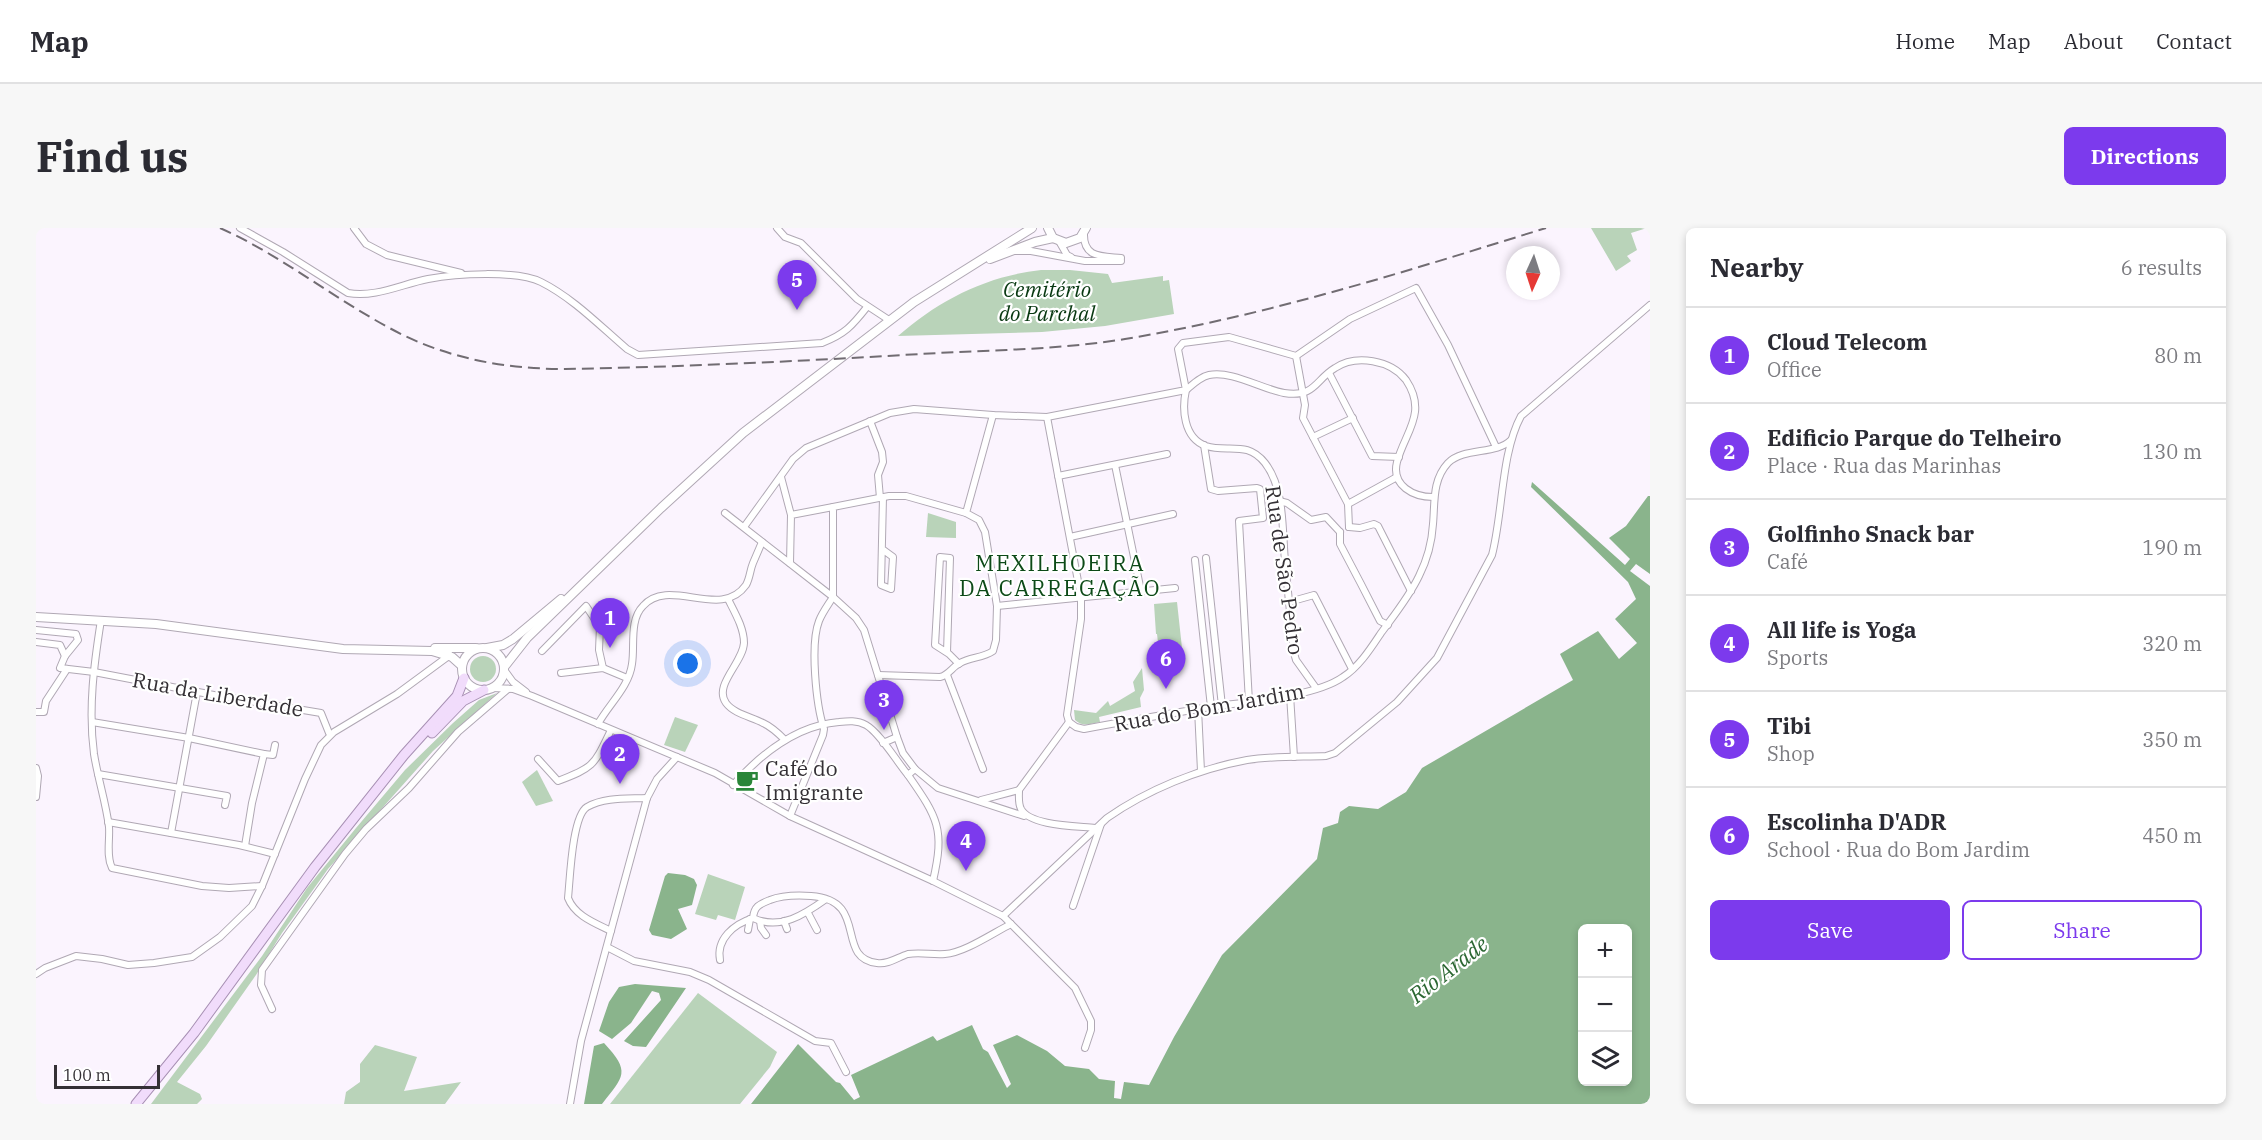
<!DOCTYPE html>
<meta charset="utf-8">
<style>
:root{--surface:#fff;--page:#f7f7f7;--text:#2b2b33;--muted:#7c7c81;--line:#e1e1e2;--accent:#7c3aed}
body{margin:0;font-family:"IBM Plex Serif",serif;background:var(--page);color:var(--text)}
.controls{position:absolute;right:18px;bottom:18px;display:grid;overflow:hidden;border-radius:9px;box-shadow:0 3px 9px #0003}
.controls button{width:54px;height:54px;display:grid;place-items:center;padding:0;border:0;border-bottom:2px solid var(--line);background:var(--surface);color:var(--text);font:30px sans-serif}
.compass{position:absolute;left:1470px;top:18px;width:54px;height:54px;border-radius:50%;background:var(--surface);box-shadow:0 3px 9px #0003;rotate:183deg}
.scale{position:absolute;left:18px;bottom:15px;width:106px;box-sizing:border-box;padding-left:6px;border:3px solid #343035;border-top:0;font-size:16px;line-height:21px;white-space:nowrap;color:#343035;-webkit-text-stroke:4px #fff;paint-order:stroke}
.you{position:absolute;left:652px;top:436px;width:21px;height:21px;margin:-15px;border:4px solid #fff;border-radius:50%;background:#1a73e8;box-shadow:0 0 0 9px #1a73e833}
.badge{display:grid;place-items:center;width:39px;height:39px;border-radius:50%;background:var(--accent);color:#fff;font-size:20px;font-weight:700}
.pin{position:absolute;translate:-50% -50px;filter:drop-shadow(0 2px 3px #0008)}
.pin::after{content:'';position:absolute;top:32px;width:21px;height:18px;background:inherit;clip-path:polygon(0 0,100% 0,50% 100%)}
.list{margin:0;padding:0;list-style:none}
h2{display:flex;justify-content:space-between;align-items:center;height:78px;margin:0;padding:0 24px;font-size:26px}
h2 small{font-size:20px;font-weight:400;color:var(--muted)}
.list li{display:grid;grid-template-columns:39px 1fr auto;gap:18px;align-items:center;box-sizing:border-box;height:96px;padding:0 24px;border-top:2px solid var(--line)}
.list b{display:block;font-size:22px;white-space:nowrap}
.list p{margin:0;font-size:20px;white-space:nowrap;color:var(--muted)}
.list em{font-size:20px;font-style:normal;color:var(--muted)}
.actions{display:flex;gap:12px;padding:18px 24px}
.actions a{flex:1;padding:14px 0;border:2px solid var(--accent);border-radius:9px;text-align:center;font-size:21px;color:var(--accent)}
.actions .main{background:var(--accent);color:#fff}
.icon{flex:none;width:33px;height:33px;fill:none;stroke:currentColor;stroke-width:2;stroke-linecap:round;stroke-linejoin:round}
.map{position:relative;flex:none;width:1614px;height:876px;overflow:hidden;border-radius:9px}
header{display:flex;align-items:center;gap:36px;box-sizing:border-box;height:84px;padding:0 30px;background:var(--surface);border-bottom:2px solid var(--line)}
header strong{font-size:28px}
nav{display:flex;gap:33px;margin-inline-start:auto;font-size:21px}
.intro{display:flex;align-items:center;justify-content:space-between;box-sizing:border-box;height:144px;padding:0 36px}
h1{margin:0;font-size:42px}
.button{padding:15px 27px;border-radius:9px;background:var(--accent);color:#fff;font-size:21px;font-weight:700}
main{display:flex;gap:36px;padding:0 36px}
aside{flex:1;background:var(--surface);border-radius:9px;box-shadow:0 3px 9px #0003}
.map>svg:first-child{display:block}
.green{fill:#b9d3b9}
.water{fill:#8ab48c;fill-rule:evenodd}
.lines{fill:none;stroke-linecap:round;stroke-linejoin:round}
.street-casing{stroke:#b0a8b4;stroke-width:8}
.secondary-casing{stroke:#b0a8b4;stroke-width:10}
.primary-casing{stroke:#a890b4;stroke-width:11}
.street{stroke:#fff;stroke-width:6}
.secondary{stroke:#fff;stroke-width:8}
.primary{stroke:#f1dcfb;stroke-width:9}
.rail{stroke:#716c72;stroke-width:2;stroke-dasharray:12 6;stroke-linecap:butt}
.labels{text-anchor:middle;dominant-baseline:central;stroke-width:4.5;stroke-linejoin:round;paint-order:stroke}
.park-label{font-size:21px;font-style:italic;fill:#083811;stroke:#fff}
.street-label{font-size:21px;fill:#343035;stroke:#fff}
.poi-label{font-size:21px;fill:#343035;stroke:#fff;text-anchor:start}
.neighbourhood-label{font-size:22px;letter-spacing:1.5px;fill:#0d4a18;stroke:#fff}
.water-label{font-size:22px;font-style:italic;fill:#2b6732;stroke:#fff}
</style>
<header>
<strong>Map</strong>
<nav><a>Home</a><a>Map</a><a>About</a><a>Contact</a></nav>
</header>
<div class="intro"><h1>Find us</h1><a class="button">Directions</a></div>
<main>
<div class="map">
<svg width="1614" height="876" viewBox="0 0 1614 876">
<rect width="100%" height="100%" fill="#fbf4fe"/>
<g class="green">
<polygon points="1555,0 1611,0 1595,5 1601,22 1591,28 1595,33 1580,43"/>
<path d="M1005,42H1034L1072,46L1076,55L1127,48V53L1133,52L1138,86L1069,98L1006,104L862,108C903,72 950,48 1005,42Z"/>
<polygon points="892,285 920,294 920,310 890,309"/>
<polygon points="1141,374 1146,420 1123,423 1121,406 1120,406 1118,376"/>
<circle cx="447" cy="441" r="13"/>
<path d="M1106,440L1108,462L1104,470L1105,479L1063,489L1064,494C1055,496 1046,499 1039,492L1038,482L1060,485L1072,473L1074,478L1099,463L1097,454Z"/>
<polygon points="461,465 397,523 292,641 246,705 220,747 170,818 141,854 164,866 166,871 161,876 115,876 226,728 271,660 320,600 369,542 417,495 443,472"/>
<polygon points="639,489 662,497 649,524 628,517"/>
<polygon points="501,542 517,573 500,578 486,554"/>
<polygon points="672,646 709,659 699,692 682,687 680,692 659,686"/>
<polygon points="662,765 741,824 734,839 704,876 574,876"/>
<polygon points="339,817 381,829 368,863 425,854 409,876 308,876 310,864 324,854 324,836"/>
</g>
<g class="water">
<path d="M1496,254L1589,337L1594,331L1573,310L1590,298L1612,268H1614V346L1600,336L1594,343L1614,358V876H715L762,816L800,854L804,855L818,872L824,869L815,847L897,808L901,813L936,797L947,821L952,824L971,860L975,856L957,817L981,807L1011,823L1029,838L1053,841L1063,851L1079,853L1078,870L1085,871L1088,854L1113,857L1138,809L1186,727L1281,631L1287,600L1302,595L1304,584L1313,578L1342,581L1370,564L1386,540L1537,452L1524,426L1562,403L1583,431L1601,415L1579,391L1600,371L1592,354L1495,259ZM1592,700V854H1546V700Z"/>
<polygon points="632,645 649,647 658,651 661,657 656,677 642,681 651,701 635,711 616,707 613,702 629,648"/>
<polygon points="599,756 650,760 610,819 597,818 588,813 625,772 623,765 616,763 595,795 576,811 563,803 573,774 583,759"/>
<path d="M568,815C595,844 588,848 566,876H548L558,818Z"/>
</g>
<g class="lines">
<g class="street-casing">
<g id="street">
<path d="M204,0L247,24L312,65C339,70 366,56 392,51C419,46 481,42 505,54C537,70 564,98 591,121L602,127L786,115C809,106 816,98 831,79"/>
<polyline points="318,0 330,16 351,27 425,45"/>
<polyline points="741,0 749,9 765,15 821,71 853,92"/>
<path d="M1048,5C1047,30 1065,28 1085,30"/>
<polyline points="1023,13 1031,27 1035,29"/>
<polyline points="979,23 995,23 1049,33 1085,33"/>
<polyline points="1260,128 1269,177 1267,190 1312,276 1313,299"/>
<polyline points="1293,145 1336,228 1363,229"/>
<polyline points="834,193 846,224 847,234 842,247 844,270"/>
<polyline points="1277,209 1317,190"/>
<polyline points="1168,217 1175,261 1182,263 1221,260 1224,261 1227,290 1203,293 1213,474"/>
<polyline points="1079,237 1105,363"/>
<polyline points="1022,248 1131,226"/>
<polyline points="745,249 755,287"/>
<polyline points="1243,273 1251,275 1275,292 1290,289 1304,304"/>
<polyline points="1312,276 1361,249"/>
<polyline points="689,285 797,369 820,390 828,402 861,509"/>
<polyline points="708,299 757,231 770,220 854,185 878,181 957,187 1011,189"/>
<polyline points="1313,299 1324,300 1338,296 1342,298 1375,363"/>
<polyline points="1304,304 1304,316 1325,356 1344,393 1352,397"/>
<polyline points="1034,309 1137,286"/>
<polyline points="846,321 857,329 855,361 845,357 847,269"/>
<polyline points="1170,330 1186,478"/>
<polyline points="1159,332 1175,479"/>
<polyline points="754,335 755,287 797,279"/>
<polyline points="797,369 797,279 853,268 870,268 930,285"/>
<path d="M692,371C699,385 708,400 708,415C707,435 677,457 690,475C698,486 716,489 727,495C736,499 742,505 749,512"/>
<polyline points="1253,374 1278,367 1316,441"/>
<polyline points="961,378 1139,360"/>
<path d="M65,392C58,436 52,481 58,526C62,551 70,575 73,599C74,612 70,628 76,640L166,658L193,660L226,658"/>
<polyline points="0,402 40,406 42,412 29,428 24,440 58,444 183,468 285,485 293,505"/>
<polyline points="0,414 24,417 29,428"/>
<polyline points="506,423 550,378 564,399 563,422 567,440"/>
<polyline points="911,424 914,330 904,329 899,417 913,426 923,436"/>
<polyline points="469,443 477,454 490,464"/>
<polyline points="525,445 567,440 591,450"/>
<path d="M842,447L904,449C913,447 916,439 924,435C935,429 947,430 957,423L960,412L961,378L949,304L943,292L930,285L957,187"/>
<polyline points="911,447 947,541"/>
<polyline points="456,460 477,461 496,468 679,545 754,588 897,653 967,688 1039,760 1055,793 1055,802 1049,820"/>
<path d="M1280,460L1260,432L1258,425C1255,394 1252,364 1249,333C1246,302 1249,261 1229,235C1211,212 1192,225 1170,218C1147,210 1146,180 1150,162C1157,156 1164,149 1173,147C1195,142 1226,161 1248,165C1279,170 1279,152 1299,140C1320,126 1355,132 1370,152C1392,185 1369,204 1361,234C1355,258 1378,269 1397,269"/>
<polyline points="1254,467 1258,529"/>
<polyline points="1162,481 1165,543"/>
<polyline points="0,484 8,484 10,473 31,441"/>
<polyline points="56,494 153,510 228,526 216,575 209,618"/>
<polyline points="1033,494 1031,487 1045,391 1045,369 1011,189 1150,162 1142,121 1147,115 1193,109 1260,128 1314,91 1380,60 1412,117 1460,219"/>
<path d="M1033,494L1040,499L1048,501C1090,493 1132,486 1174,479C1209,474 1279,469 1307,449C1323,439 1335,420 1345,405C1359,386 1373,369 1383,348C1391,332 1396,313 1397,296C1399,275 1396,252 1412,235C1428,219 1460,227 1475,212"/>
<path d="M1033,494L983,562C983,569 982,575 985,581C994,598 1041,598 1059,600"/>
<path d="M562,496C573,476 593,459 596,436C599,418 593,392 607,378C633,348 685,393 710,357C714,350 714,342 717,335C720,328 723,321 726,314"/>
<polyline points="228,526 237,527 239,517"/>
<path d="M502,531L522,553C559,539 558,537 575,502"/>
<polyline points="0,540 2,548 0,569"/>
<polyline points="879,541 902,560 988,588"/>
<polyline points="62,546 191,568 189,577"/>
<path d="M872,547C902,590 909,601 897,653"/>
<path d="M697,557C724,527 761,497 803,494C812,493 821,492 830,497C844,505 861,534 872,547L879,541L867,525L861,509L847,515"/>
<polyline points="945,572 983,562"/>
<path d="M754,588L787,507L788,501C780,477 774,416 783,393C786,385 792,377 797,369"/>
<polyline points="72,594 203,617 239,626"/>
<polyline points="135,605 161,464"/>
<path d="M790,671C769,686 744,703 717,690C718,678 724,676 734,672C747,667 761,667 775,668C834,672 798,730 841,735C852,737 862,729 872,726C885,724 896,727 909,726C928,725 957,705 975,696"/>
<polyline points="1037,678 1065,596"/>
<polyline points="772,685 781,702"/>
<path d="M967,688L1071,590C1111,562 1162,541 1211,532C1237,528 1264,529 1290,528L1299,525L1361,474L1401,430L1456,327C1467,285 1465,225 1485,188L1614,77"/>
<polyline points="724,693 725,700 730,707"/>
<polyline points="748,693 751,701"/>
<polyline points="712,702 714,691"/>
<path d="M575,703C559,695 539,688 532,670C534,652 536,588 551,579C569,569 591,571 611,570"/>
<polyline points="571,719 598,733 654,744 673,752 779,813 795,815 810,844"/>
<path d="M684,732C680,711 698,696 717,690"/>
<polyline points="0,746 9,740 40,728 66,731 92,737 118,735 156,729 184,709 216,678 226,658 269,551 285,517 298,504 361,466 414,427"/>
<polyline points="236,781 225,757 226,742 309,626 330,601 373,560 422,504 472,461"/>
<polyline points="534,876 545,813 611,570 621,551 641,529"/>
</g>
</g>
<g class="secondary-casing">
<g id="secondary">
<polyline points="1012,0 1017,10 1030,15 1044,10 1050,0"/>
<polyline points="954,31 999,14 1017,10"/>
<polyline points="0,389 120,396 307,421 396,423 416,429 426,438"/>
<circle cx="447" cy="441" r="21"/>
<polyline points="399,420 440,420"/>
<polyline points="451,420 467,417 477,411 525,371"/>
<polyline points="469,438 491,410 625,280 707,205 878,74 996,0"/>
</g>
</g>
<g class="primary-casing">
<g id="primary">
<polyline points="396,505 427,473 448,462"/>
<polyline points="100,876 158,805 279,639 368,527 421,468 428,450"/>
</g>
</g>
<use href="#street" class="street"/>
<use href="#secondary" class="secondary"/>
<use href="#primary" class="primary"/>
<path class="rail" d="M184,0C249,29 304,76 369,108C420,132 473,141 529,141C647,139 766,133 884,126C952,122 1022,122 1089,111C1233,87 1371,43 1510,0"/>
</g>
<defs>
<g id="cafe-bare" transform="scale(1.8)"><path d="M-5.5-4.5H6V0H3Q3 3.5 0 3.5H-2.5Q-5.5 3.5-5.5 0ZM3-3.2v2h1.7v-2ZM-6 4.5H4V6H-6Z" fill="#298638" stroke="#fff" stroke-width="2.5" paint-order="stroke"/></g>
</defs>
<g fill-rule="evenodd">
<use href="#cafe-bare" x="711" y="552"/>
</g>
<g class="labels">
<g class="park-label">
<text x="1011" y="61">Cemitério<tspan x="1011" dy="24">do Parchal</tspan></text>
</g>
<g class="street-label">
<text transform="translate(1249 342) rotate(82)">Rua de São Pedro</text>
<text transform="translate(182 466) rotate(10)">Rua da Liberdade</text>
<text transform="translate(1173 479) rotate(-10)">Rua do Bom Jardim</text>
</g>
<g class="poi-label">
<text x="729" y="540">Café do<tspan x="729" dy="24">Imigrante</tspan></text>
</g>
<g class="neighbourhood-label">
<text x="1024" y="334">MEXILHOEIRA<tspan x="1024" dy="25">DA CARREGAÇÃO</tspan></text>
</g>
<g class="water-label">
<text transform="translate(1412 741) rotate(-38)">Rio Arade</text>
</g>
</g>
</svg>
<div class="controls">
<button>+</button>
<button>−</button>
<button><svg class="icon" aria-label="layers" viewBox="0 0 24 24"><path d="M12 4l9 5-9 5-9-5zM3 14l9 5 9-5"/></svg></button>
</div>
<svg class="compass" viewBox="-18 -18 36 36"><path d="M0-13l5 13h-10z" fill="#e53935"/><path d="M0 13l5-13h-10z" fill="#7c7c81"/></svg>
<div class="scale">100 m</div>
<div class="you"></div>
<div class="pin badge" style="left:574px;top:420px">1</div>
<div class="pin badge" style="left:584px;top:556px">2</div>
<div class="pin badge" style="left:848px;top:502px">3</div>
<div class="pin badge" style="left:930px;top:643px">4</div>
<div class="pin badge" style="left:761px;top:82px">5</div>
<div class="pin badge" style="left:1130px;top:461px">6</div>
</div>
<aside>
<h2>Nearby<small>6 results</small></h2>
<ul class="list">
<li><span class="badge">1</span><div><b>Cloud Telecom</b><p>Office</p></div><em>80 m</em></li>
<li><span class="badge">2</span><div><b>Edificio Parque do Telheiro</b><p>Place · Rua das Marinhas</p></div><em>130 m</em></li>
<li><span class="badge">3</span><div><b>Golfinho Snack bar</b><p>Café</p></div><em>190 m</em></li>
<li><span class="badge">4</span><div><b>All life is Yoga</b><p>Sports</p></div><em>320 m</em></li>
<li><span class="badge">5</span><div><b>Tibi</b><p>Shop</p></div><em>350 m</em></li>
<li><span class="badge">6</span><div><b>Escolinha D'ADR</b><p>School · Rua do Bom Jardim</p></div><em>450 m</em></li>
</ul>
<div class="actions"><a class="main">Save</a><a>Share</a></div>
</aside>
</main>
